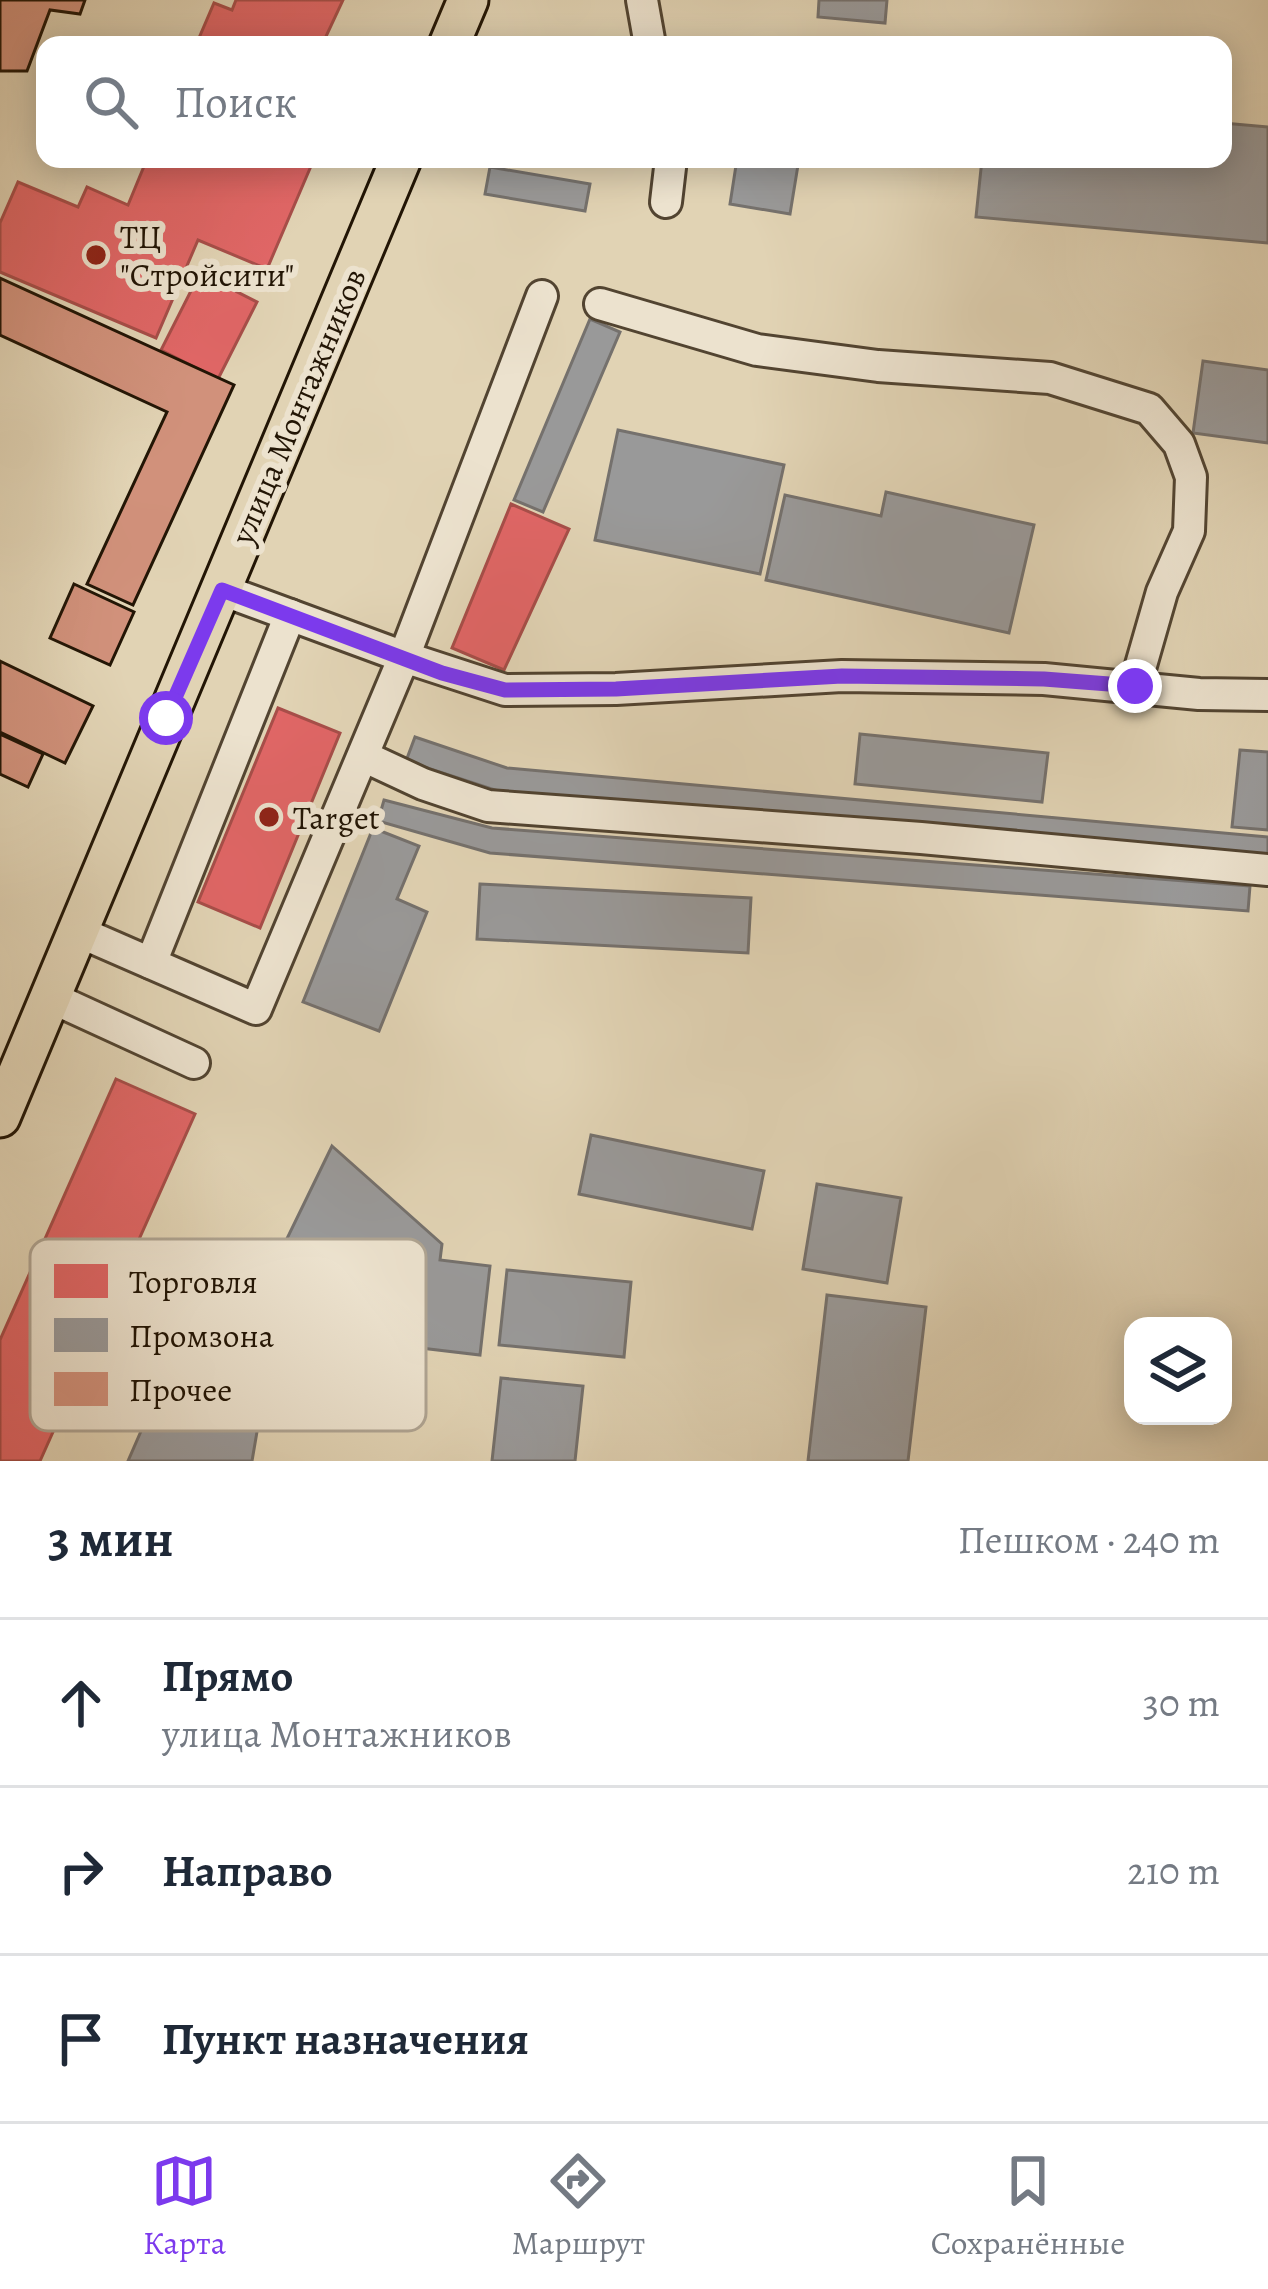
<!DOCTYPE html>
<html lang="ru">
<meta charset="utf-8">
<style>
:root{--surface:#fff;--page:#f2f2f3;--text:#1f2937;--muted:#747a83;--line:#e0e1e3;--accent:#7c3aed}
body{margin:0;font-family:Alegreya,serif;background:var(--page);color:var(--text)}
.controls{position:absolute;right:36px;bottom:36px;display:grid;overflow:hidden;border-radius:24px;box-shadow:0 6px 30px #0003}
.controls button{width:108px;height:108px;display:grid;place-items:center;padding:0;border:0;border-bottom:3px solid var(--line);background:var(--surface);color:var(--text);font:60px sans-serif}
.stop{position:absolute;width:36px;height:36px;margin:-27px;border:9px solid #7c3aed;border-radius:50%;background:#fff}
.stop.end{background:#7c3aed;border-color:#fff;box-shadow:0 3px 12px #0008}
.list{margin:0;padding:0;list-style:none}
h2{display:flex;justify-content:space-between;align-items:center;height:156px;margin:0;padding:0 48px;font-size:51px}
h2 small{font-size:39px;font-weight:400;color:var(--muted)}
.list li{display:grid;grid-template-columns:78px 1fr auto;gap:36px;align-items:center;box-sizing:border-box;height:168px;padding:0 48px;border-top:3px solid var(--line)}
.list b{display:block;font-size:45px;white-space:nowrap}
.list p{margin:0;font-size:39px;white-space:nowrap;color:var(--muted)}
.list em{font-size:39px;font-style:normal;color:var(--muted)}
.icon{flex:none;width:66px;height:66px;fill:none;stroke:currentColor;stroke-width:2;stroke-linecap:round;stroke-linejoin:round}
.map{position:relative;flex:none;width:1268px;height:1461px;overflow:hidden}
.search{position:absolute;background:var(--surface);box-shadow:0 6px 30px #0003;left:36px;right:36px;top:36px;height:132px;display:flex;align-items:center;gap:30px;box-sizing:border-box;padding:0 42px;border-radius:24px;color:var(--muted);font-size:45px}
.sheet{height:660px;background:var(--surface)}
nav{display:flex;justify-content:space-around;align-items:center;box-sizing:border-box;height:168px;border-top:3px solid var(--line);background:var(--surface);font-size:33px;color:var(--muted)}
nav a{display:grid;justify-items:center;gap:6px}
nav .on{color:var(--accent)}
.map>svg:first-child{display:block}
.shops{fill:#e06666;stroke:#a74e49;stroke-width:3}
.industry{fill:#999;stroke:#75716d;stroke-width:3}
.building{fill:#d1917b;stroke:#221505;stroke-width:3}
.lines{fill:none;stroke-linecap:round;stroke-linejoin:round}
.minor-casing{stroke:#524431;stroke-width:36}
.major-casing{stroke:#221505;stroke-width:45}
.minor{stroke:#ece2ce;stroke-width:30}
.major{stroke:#e1d3b4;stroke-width:39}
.route{stroke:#7c3aed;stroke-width:15}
.poi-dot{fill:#8f2418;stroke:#ece2ce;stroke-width:4.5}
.labels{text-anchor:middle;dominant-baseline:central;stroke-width:12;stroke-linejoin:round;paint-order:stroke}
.poi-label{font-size:33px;fill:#221505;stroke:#ece2ce;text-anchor:start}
.street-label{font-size:33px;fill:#221505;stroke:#ece2ce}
.key{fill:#ece2ce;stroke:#afa492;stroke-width:3}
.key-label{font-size:33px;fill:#221505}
</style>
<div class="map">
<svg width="1268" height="1461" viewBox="0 0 1268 1461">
<rect width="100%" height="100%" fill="#e1d3b4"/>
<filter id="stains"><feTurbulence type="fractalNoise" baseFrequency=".00167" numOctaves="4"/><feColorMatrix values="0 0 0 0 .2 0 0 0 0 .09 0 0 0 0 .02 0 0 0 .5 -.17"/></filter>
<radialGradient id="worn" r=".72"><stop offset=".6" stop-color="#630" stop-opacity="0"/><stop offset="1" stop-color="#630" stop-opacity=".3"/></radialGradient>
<g class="shops">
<polygon points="236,0 343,0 322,45 196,45 214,3 232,10"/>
<polygon points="147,159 314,159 267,269 198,240 156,338 0,272 0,223 18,182 78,207 87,187 128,205"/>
<polygon points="200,273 257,302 218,379 161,350"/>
<polygon points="511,504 569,529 504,670 452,648"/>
<polygon points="278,708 340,733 260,928 198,902"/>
<polygon points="116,1079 195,1114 40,1461 0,1461 0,1340"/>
</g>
<g class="industry">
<polygon points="819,0 887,0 885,23 818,17"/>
<polygon points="1223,123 1268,127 1268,243 976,217 982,159 1223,159"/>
<polygon points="737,159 799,159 790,214 730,204"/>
<polygon points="490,167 590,184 585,211 485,194"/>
<polygon points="590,319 620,332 543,512 514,500"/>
<polygon points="1203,361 1268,370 1268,443 1193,433"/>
<polygon points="618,430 784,465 760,574 595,540"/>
<polygon points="886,492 1034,525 1009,633 766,580 785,495 881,516"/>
<polygon points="860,734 1048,753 1042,802 855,784"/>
<polygon points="415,737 507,768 1268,837 1268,862 501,792 406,761"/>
<polygon points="1240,750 1268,752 1268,830 1232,827"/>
<polygon points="384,800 492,828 1250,886 1248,911 490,853 378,821"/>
<polygon points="373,828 419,846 397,899 427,912 379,1031 303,1002"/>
<polygon points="480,884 751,898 748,953 477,939"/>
<polygon points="591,1135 764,1171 752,1229 579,1194"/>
<polygon points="332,1146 442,1244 440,1260 490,1266 480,1355 244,1327"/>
<polygon points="817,1184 901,1198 887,1283 803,1269"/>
<polygon points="507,1270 631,1282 624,1357 499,1345"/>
<polygon points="827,1295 926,1307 908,1461 808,1461"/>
<polygon points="235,1329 292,1338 284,1388 265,1385 252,1461 128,1461 169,1367 209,1374"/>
<polygon points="501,1378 583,1386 575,1461 492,1461"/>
</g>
<g class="building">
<polygon points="0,0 85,0 80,14 50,10 27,71 0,71"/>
<polygon points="0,278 234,385 133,605 87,584 167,412 0,335"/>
<polygon points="74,584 134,612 110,665 50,638"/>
<polygon points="0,661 93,706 65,763 0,732"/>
<polygon points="0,734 43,754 28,787 0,774"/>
</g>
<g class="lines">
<g class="minor-casing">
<g id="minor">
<polyline points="642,0 650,45"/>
<polyline points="666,202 671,159"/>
<polyline points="600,304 757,350 878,366 1050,378 1149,409 1179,444 1191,477 1189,531 1162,592 1135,686"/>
<polyline points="222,590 404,657 542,296"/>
<polyline points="363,756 423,784 488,806 921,838 1268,870"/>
<polyline points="77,931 256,1009 404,657 505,690 616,689 842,676 1044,679 1199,694 1268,695"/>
<polyline points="151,963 290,615"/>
<polyline points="50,997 194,1063"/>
</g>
</g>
<g class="major-casing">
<g id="major">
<polyline points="449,45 468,0"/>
<polyline points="0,1117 401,159"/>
</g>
</g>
<use href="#minor" class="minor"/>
<use href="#major" class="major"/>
</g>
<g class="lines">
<polyline class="route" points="166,718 222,590 442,673 505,690 616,689 842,676 1044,679 1135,686"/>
</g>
<g class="poi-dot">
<circle cx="96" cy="255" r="12"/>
<circle cx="269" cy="817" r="12"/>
</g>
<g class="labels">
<g class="poi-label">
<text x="120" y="236">ТЦ<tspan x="120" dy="38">"Стройсити"</tspan></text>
<text x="293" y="817">Target</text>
</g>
<g class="street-label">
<text transform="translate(298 406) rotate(-67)">улица Монтажников</text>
</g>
</g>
<rect x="30" y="1239" width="396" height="192" rx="18" class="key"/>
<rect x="54" y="1264" width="54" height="34" fill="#e06666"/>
<rect x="54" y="1318" width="54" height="34" fill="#999"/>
<rect x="54" y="1372" width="54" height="34" fill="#d1917b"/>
<g class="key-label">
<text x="129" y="1293">Торговля</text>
<text x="129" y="1347">Промзона</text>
<text x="129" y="1401">Прочее</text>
</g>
<rect width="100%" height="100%" filter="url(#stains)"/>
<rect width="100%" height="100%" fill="url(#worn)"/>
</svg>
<div class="controls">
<button><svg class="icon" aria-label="layers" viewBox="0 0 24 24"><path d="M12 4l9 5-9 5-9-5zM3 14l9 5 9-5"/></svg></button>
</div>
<div class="stop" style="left:166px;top:718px"></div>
<div class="stop end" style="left:1135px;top:686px"></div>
<div class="search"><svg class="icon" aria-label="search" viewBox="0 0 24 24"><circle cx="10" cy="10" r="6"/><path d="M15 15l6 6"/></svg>Поиск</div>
</div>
<section class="sheet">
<h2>3 мин<small>Пешком · 240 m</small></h2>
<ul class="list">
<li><svg class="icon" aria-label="ahead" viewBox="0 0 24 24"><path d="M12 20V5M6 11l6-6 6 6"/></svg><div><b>Прямо</b><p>улица Монтажников</p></div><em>30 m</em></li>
<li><svg class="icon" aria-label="right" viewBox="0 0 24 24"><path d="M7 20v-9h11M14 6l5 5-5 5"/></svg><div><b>Направо</b></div><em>210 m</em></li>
<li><svg class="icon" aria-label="arrive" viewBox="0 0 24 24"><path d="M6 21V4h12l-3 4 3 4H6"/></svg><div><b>Пункт назначения</b></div></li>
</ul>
</section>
<nav>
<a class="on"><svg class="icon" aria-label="map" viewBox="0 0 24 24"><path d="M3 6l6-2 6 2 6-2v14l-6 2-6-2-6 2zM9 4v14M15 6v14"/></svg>Карта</a>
<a><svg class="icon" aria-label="directions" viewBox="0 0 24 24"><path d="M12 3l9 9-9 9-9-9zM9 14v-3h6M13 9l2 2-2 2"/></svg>Маршрут</a>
<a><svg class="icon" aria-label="saved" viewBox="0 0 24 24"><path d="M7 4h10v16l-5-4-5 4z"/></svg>Сохранённые</a>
</nav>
